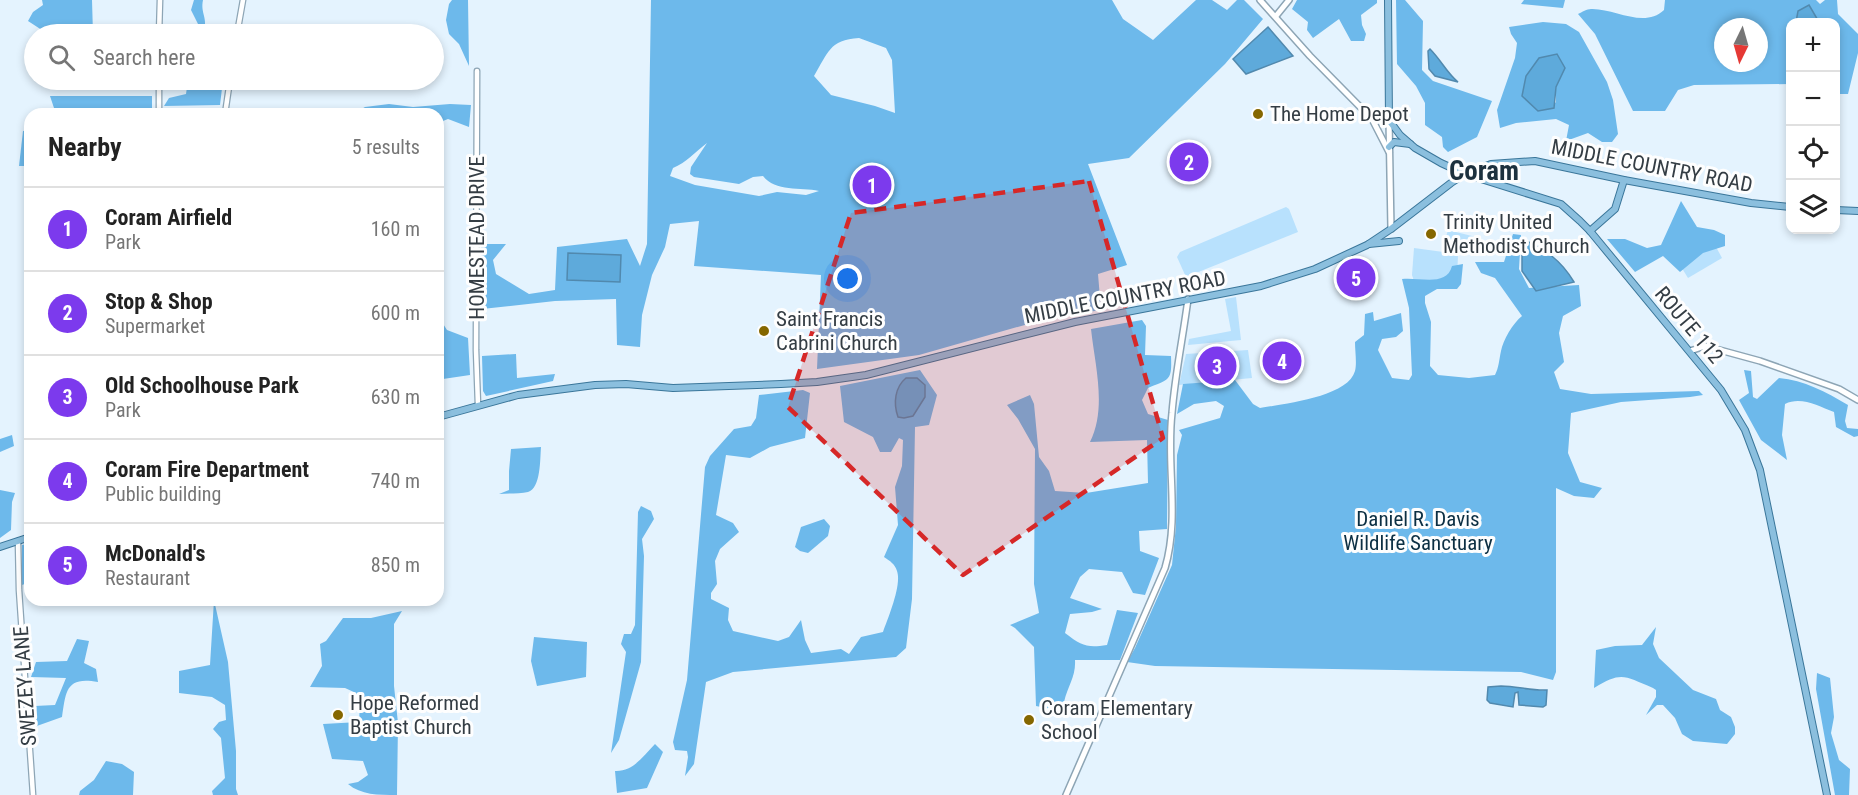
<!DOCTYPE html>
<meta charset="utf-8">
<style>
:root{--surface:#fff;--page:#f6f6f6;--text:#222;--muted:#767676;--line:#e0e0e0;--accent:#7c3aed}
body{margin:0;font-family:"Roboto Condensed",sans-serif;background:var(--page);color:var(--text)}
.controls{position:absolute;right:18px;top:18px;display:grid;overflow:hidden;border-radius:12px;box-shadow:0 3px 9px #0003}
.controls button{width:54px;height:54px;display:grid;place-items:center;padding:0;border:0;border-bottom:2px solid var(--line);background:var(--surface);color:var(--text);font:30px sans-serif}
.compass{position:absolute;left:1714px;top:18px;width:54px;height:54px;border-radius:50%;background:var(--surface);box-shadow:0 3px 9px #0003;rotate:185deg}
.you{position:absolute;left:848px;top:279px;width:21px;height:21px;margin:-15px;border:4px solid #fff;border-radius:50%;background:#1a73e8;box-shadow:0 0 0 9px #1a73e833}
.badge{display:grid;place-items:center;width:39px;height:39px;border-radius:50%;background:var(--accent);color:#fff;font-size:20px;font-weight:700}
.pin{position:absolute;translate:-50% -50%;border:3px solid #fff;box-shadow:0 2px 6px #0006}
.list{margin:0;padding:0;list-style:none}
h2{display:flex;justify-content:space-between;align-items:center;height:78px;margin:0;padding:0 24px;font-size:26px}
h2 small{font-size:20px;font-weight:400;color:var(--muted)}
.list li{display:grid;grid-template-columns:39px 1fr auto;gap:18px;align-items:center;box-sizing:border-box;height:84px;padding:0 24px;border-top:2px solid var(--line)}
.list b{display:block;font-size:22px;white-space:nowrap}
.list p{margin:0;font-size:20px;white-space:nowrap;color:var(--muted)}
.list em{font-size:20px;font-style:normal;color:var(--muted)}
.icon{flex:none;width:33px;height:33px;fill:none;stroke:currentColor;stroke-width:2;stroke-linecap:round;stroke-linejoin:round}
.map{position:relative;flex:none;width:1858px;height:795px;overflow:hidden}
.search{position:absolute;background:var(--surface);box-shadow:0 3px 9px #0003;left:24px;top:24px;width:420px;height:66px;display:flex;align-items:center;gap:15px;box-sizing:border-box;padding:0 21px;border-radius:33px;color:var(--muted);font-size:22px}
.panel{position:absolute;background:var(--surface);box-shadow:0 3px 9px #0003;left:24px;top:108px;width:420px;height:498px;border-radius:18px}
.map>svg:first-child{display:block}
.green{fill:#b8e1fd}
.forest{fill:#6db9eb;fill-rule:evenodd}
.water{fill:#5eaadb;stroke:#5189ae;stroke-width:1.5}
.lines{fill:none;stroke-linecap:round;stroke-linejoin:round}
.tertiary-casing{stroke:#8da5b5;stroke-width:7}
.secondary-casing{stroke:#8da5b5;stroke-width:8}
.primary-casing{stroke:#3a769a;stroke-width:8}
.tertiary{stroke:#fff;stroke-width:4.5}
.secondary{stroke:#fff;stroke-width:5}
.primary{stroke:#8bbfde;stroke-width:6}
.marked{fill:#d62828;fill-opacity:0.2;stroke:#d62828;stroke-width:4.5;stroke-dasharray:12 8;stroke-linejoin:round}
.poi-dot{fill:#856700;stroke:#fefefe;stroke-width:2}
.labels{text-anchor:middle;dominant-baseline:central;stroke-width:6;stroke-linejoin:round;paint-order:stroke}
.poi-label{font-size:21px;fill:#343d44;stroke:#fefefe;text-anchor:start}
.street-label{font-size:21px;fill:#343d44;stroke:#fefefe}
.park-label{font-size:21px;fill:#0c2f43;stroke:#fefefe}
.district-label{font-size:27px;font-weight:bold;fill:#1d313e;stroke:#fefefe}
</style>
<div class="map">
<svg width="1858" height="795" viewBox="0 0 1858 795">
<rect width="100%" height="100%" fill="#e4f3fe"/>
<g class="green">
<polygon points="1286,207 1289,209 1298,232 1186,277 1177,257 1180,252"/>
<polygon points="1448,230 1480,238 1476,249 1456,243 1446,237"/>
<polygon points="1715,245 1722,258 1688,278 1680,265"/>
<polygon points="1414,248 1458,254 1457,282 1414,281 1412,275"/>
<polygon points="1236,297 1241,340 1188,345 1189,339 1231,331 1225,299"/>
<polygon points="1248,350 1252,378 1179,385 1186,354"/>
</g>
<g class="forest">
<polygon points="42,0 92,0 93,34 48,34 28,21 33,12 43,5"/>
<path d="M194,0H203C200,14 209,18 203,34L191,10Z"/>
<polygon points="452,0 468,0 469,66 459,44 449,34 446,20 449,4"/>
<path d="M651,0H1112L1123,19L1153,40L1196,0H1212L1227,10L1237,0H1244L1263,19L1225,64L1129,158L1088,164L1127,265L1098,274L1101,310L1049,318L919,355L817,369L821,275L694,266L699,221L670,224L665,247L652,275L642,315L640,347L617,345L616,299L555,301L482,309L481,244H506L493,260L496,274L529,294L555,290L557,247L627,239L640,266L647,244ZM859,38L886,48L892,60L895,113L875,106L831,95L814,76C828,53 829,40 859,38ZM707,143L691,167L690,174L694,177L739,184L753,177L763,176C775,192 801,187 819,191L806,195L777,192L759,196L695,185L670,176L673,168C686,163 695,152 707,143Z"/>
<polygon points="1297,0 1377,0 1377,3 1361,15 1362,25 1366,34 1364,41 1351,41 1339,19 1313,38 1307,30 1308,22 1292,9"/>
<polygon points="1396,0 1405,0 1423,21 1422,70 1433,81 1492,101 1477,137 1448,152 1443,147 1442,137 1425,125 1425,103 1416,86 1397,64"/>
<polygon points="1524,0 1565,0 1563,8 1521,4"/>
<path d="M1665,0H1816L1820,4L1825,0H1837L1838,14L1858,34V53L1848,94H1836V22H1819L1808,6L1798,11L1796,22H1790V84L1694,85L1678,90L1665,111H1633L1595,34L1578,14C1582,12 1587,9 1591,9C1614,8 1644,29 1664,10ZM1723,27H1759V63H1723Z"/>
<path d="M1543,22L1566,24L1579,32L1607,82L1613,100L1618,134L1612,142H1602L1588,133L1566,141L1569,125L1556,119L1516,123L1500,128L1497,110L1515,58L1517,43L1511,34L1509,27ZM1526,76L1556,87V103Z"/>
<polygon points="188,80 223,80 220,105 164,106 169,98 186,94"/>
<polygon points="50,96 152,96 152,114 56,114"/>
<polygon points="389,104 413,107 450,104 471,105 469,127 448,119 438,123 438,114 353,114 365,107"/>
<polygon points="30,130 30,166 19,166 23,131"/>
<polygon points="1681,201 1697,227 1714,230 1725,235 1725,246 1703,253 1680,272 1663,256 1635,272 1607,239 1625,239 1647,248 1661,245"/>
<path d="M1513,234L1521,235L1519,269L1529,288L1579,285L1581,306L1563,316L1559,333L1564,362L1554,372L1560,389L1591,394L1699,391L1703,395L1690,397L1621,402L1571,413L1568,453L1580,482L1602,488L1594,498L1574,496L1556,488V672L1553,680L1521,672L1155,666L1127,662L1135,648L1172,565L1176,526L1177,455L1182,435L1179,430L1220,418L1224,406L1216,401L1194,404L1177,414L1183,384L1235,380L1253,404L1260,408C1283,404 1348,397 1355,371C1357,363 1355,351 1355,342L1364,335L1365,314L1373,312L1374,321L1401,313L1403,331L1396,337L1382,339L1378,350L1392,378L1409,380L1412,375L1409,308L1402,279C1420,277 1447,287 1452,266L1463,264L1461,284L1457,289H1437L1425,296V303L1431,322L1430,366L1438,375L1469,378L1495,375C1499,367 1499,360 1501,351C1503,340 1513,323 1522,316L1495,278L1481,273L1475,262H1504Z"/>
<polygon points="438,316 447,330 468,338 470,375 443,379 440,405 438,406"/>
<path d="M1142,320L1146,326L1145,355L1171,356C1172,381 1170,379 1148,388L1142,400L1148,414L1168,420L1167,529L1139,531L1140,551L1159,558L1145,595L1133,593L1122,572L1089,569L1080,577L1070,598L1102,609L1092,612L1070,614L1065,633C1082,646 1087,648 1107,645L1117,610L1138,613L1120,660H1075C1076,677 1068,685 1064,702L1085,708L1051,709L1036,706L1034,647L1015,628L1010,625L1039,613L1034,584L1035,449L1018,419L1007,405L1030,395L1034,404L1039,457L1049,471L1055,491L1086,493L1148,483L1147,440L1090,442C1107,408 1095,366 1091,329Z"/>
<polygon points="516,354 517,378 555,374 553,381 486,396 483,391 482,356"/>
<path d="M920,370L937,395L929,425L915,427L912,599L906,648L896,657L733,672L706,682L694,764L685,776L688,757L687,751L675,750L673,742L687,680L705,467L710,456L734,429L751,426L756,418L759,395L803,390L810,393L805,438L770,447L750,458L726,455L716,515L733,523L739,532L720,549L715,561L717,584L711,593V599L729,608L728,620L733,631L778,641L789,637L801,620L805,640L811,653L841,649L849,654L861,637L883,632C888,618 902,585 897,571C895,564 890,561 884,557L898,525L895,487L902,466L903,440L899,438L891,452H880L873,437L844,422L840,386Z"/>
<path d="M1744,370L1751,371L1753,397L1757,399L1779,378C1804,380 1826,392 1848,405L1845,421L1847,428L1858,429V436L1854,437L1836,427L1834,412C1818,406 1801,396 1785,404L1782,435L1787,460L1761,440L1739,400L1749,393Z"/>
<polygon points="12,435 14,446 0,452 0,439"/>
<path d="M541,447C540,459 541,488 528,492C520,494 508,493 499,494L509,490V471L511,449Z"/>
<polygon points="0,490 15,493 12,502 11,530 0,538"/>
<polygon points="641,506 651,511 654,519 642,539 644,556 641,662 619,740 611,753 626,652 621,644 624,634 631,634 635,625 638,512"/>
<polygon points="824,519 830,526 828,536 808,553 800,551 795,547 801,527"/>
<polygon points="30,543 30,582 22,585 22,545"/>
<polygon points="214,600 228,662 236,751 236,789 238,795 213,795 212,791 225,778 221,738 213,729 219,722 226,720 225,705 212,697 179,693 179,671 210,665"/>
<path d="M402,611L394,624V686L398,723L397,795C378,795 361,795 348,784L358,782L368,775L363,761L332,759L323,724L359,722L360,703L356,693L345,688L310,687L322,666L320,644L326,641L343,618H371Z"/>
<path d="M1656,627L1653,644L1659,658L1693,690L1716,699L1720,710L1731,717L1735,727V734L1727,744L1693,741L1682,734L1675,718L1663,705H1657L1646,715L1656,697V690L1653,688C1624,676 1622,671 1594,688L1596,650L1615,646L1642,645Z"/>
<polygon points="534,637 587,642 586,677 537,686 531,661"/>
<path d="M77,639L89,641L84,663L96,669L98,682C66,676 66,691 62,717L34,727L35,706L55,705L66,678L31,677L36,662L67,661Z"/>
<polygon points="1817,673 1830,678 1834,717 1831,733 1839,760 1850,769 1849,795 1835,795 1816,689"/>
<path d="M655,744L663,752L647,788L617,793L615,771C633,772 643,756 655,744Z"/>
<polygon points="106,761 122,764 134,772 133,795 79,795 80,791 94,780"/>
</g>
<g class="water">
<polygon points="1809,5 1819,22 1796,22 1798,11"/>
<polygon points="1268,27 1293,56 1246,74 1233,59"/>
<path d="M1430,49C1441,60 1447,73 1458,82L1435,76L1429,69L1428,51Z"/>
<polygon points="1557,54 1565,68 1556,87 1554,108 1538,111 1522,96 1526,76 1539,58"/>
<path d="M1522,239C1545,249 1561,260 1574,282L1536,291L1522,271Z"/>
<polygon points="568,253 621,255 620,282 567,280"/>
<path d="M906,378H917L925,385V397L913,416L904,418L898,417C893,403 895,387 906,378Z"/>
<path d="M1501,686C1517,686 1531,691 1547,690L1546,705L1543,707L1519,705L1518,692L1515,693L1513,707L1490,703L1487,700L1488,687Z"/>
</g>
<g class="lines">
<g class="tertiary-casing">
<g id="tertiary">
<polyline points="159,34 160,0"/>
<polyline points="237,34 243,0"/>
<polyline points="477,71 476,350 478,405"/>
<polyline points="159,80 159,114"/>
<polyline points="225,114 230,80"/>
<polyline points="18,541 19,590 33,795"/>
</g>
</g>
<g class="secondary-casing">
<g id="secondary">
<polyline points="1260,0 1310,56 1372,119 1389,152"/>
<polyline points="1276,16 1289,0"/>
<polyline points="1389,120 1391,229"/>
<polyline points="1690,351 1705,346 1760,361 1839,389 1858,400"/>
<path d="M1066,795L1165,568C1180,517 1166,465 1172,413C1175,375 1183,337 1188,299"/>
</g>
</g>
<g class="primary-casing">
<g id="primary">
<polyline points="1388,0 1389,120 1400,135 1415,148 1441,163 1465,174 1561,204 1580,221 1590,231 1721,390 1745,430 1760,470 1827,795"/>
<polyline points="1389,147 1394,142 1410,144"/>
<polyline points="1836,210 1858,211"/>
<polyline points="1590,231 1615,209 1624,180"/>
<polyline points="1369,244 1399,241"/>
<polyline points="438,417 518,395 595,385 626,384 673,388 781,384 817,382 866,375 1075,322 1261,286 1315,269 1367,245 1391,229 1451,183 1465,174 1491,164 1535,161 1624,180 1751,203 1790,207"/>
<polyline points="0,547 30,537"/>
</g>
</g>
<use href="#tertiary" class="tertiary"/>
<use href="#secondary" class="secondary"/>
<use href="#primary" class="primary"/>
</g>
<path class="marked" d="M1089,181L1163,438L963,575L788,407L851,213Z"/>
<g class="poi-dot">
<circle cx="1258" cy="114" r="6"/>
<circle cx="1431" cy="234" r="6"/>
<circle cx="764" cy="331" r="6"/>
<circle cx="338" cy="715" r="6"/>
<circle cx="1029" cy="720" r="6"/>
</g>
<g class="labels">
<g class="poi-label">
<text x="1270" y="114">The Home Depot</text>
<text x="1443" y="222">Trinity United<tspan x="1443" dy="24">Methodist Church</tspan></text>
<text x="776" y="319">Saint Francis<tspan x="776" dy="24">Cabrini Church</tspan></text>
<text x="350" y="703">Hope Reformed<tspan x="350" dy="24">Baptist Church</tspan></text>
<text x="1041" y="708">Coram Elementary<tspan x="1041" dy="24">School</tspan></text>
</g>
<g class="street-label">
<text transform="translate(1652 166) rotate(11)">MIDDLE COUNTRY ROAD</text>
<text transform="translate(477 238) rotate(-90)">HOMESTEAD DRIVE</text>
<text transform="translate(1125 297) rotate(-11)">MIDDLE COUNTRY ROAD</text>
<text transform="translate(1689 325) rotate(50)">ROUTE 112</text>
<text transform="translate(25 686) rotate(-94)">SWEZEY LANE</text>
</g>
<g class="park-label">
<text x="1418" y="519">Daniel R. Davis<tspan x="1418" dy="24">Wildlife Sanctuary</tspan></text>
</g>
<g class="district-label">
<text x="1484" y="171">Coram</text>
</g>
</g>
</svg>
<div class="controls">
<button>+</button>
<button>−</button>
<button><svg class="icon" aria-label="locate" viewBox="0 0 24 24"><circle cx="12" cy="12" r="6"/><path d="M12 2v4M12 18v4M2 12h4M18 12h4"/></svg></button>
<button><svg class="icon" aria-label="layers" viewBox="0 0 24 24"><path d="M12 4l9 5-9 5-9-5zM3 14l9 5 9-5"/></svg></button>
</div>
<svg class="compass" viewBox="-18 -18 36 36"><path d="M0-13l5 13h-10z" fill="#e53935"/><path d="M0 13l5-13h-10z" fill="#767676"/></svg>
<div class="you"></div>
<div class="pin badge" style="left:872px;top:185px">1</div>
<div class="pin badge" style="left:1189px;top:162px">2</div>
<div class="pin badge" style="left:1217px;top:366px">3</div>
<div class="pin badge" style="left:1282px;top:361px">4</div>
<div class="pin badge" style="left:1356px;top:278px">5</div>
<div class="search"><svg class="icon" aria-label="search" viewBox="0 0 24 24"><circle cx="10" cy="10" r="6"/><path d="M15 15l6 6"/></svg>Search here</div>
<section class="panel">
<h2>Nearby<small>5 results</small></h2>
<ul class="list">
<li><span class="badge">1</span><div><b>Coram Airfield</b><p>Park</p></div><em>160 m</em></li>
<li><span class="badge">2</span><div><b>Stop &amp; Shop</b><p>Supermarket</p></div><em>600 m</em></li>
<li><span class="badge">3</span><div><b>Old Schoolhouse Park</b><p>Park</p></div><em>630 m</em></li>
<li><span class="badge">4</span><div><b>Coram Fire Department</b><p>Public building</p></div><em>740 m</em></li>
<li><span class="badge">5</span><div><b>McDonald's</b><p>Restaurant</p></div><em>850 m</em></li>
</ul>
</section>
</div>
